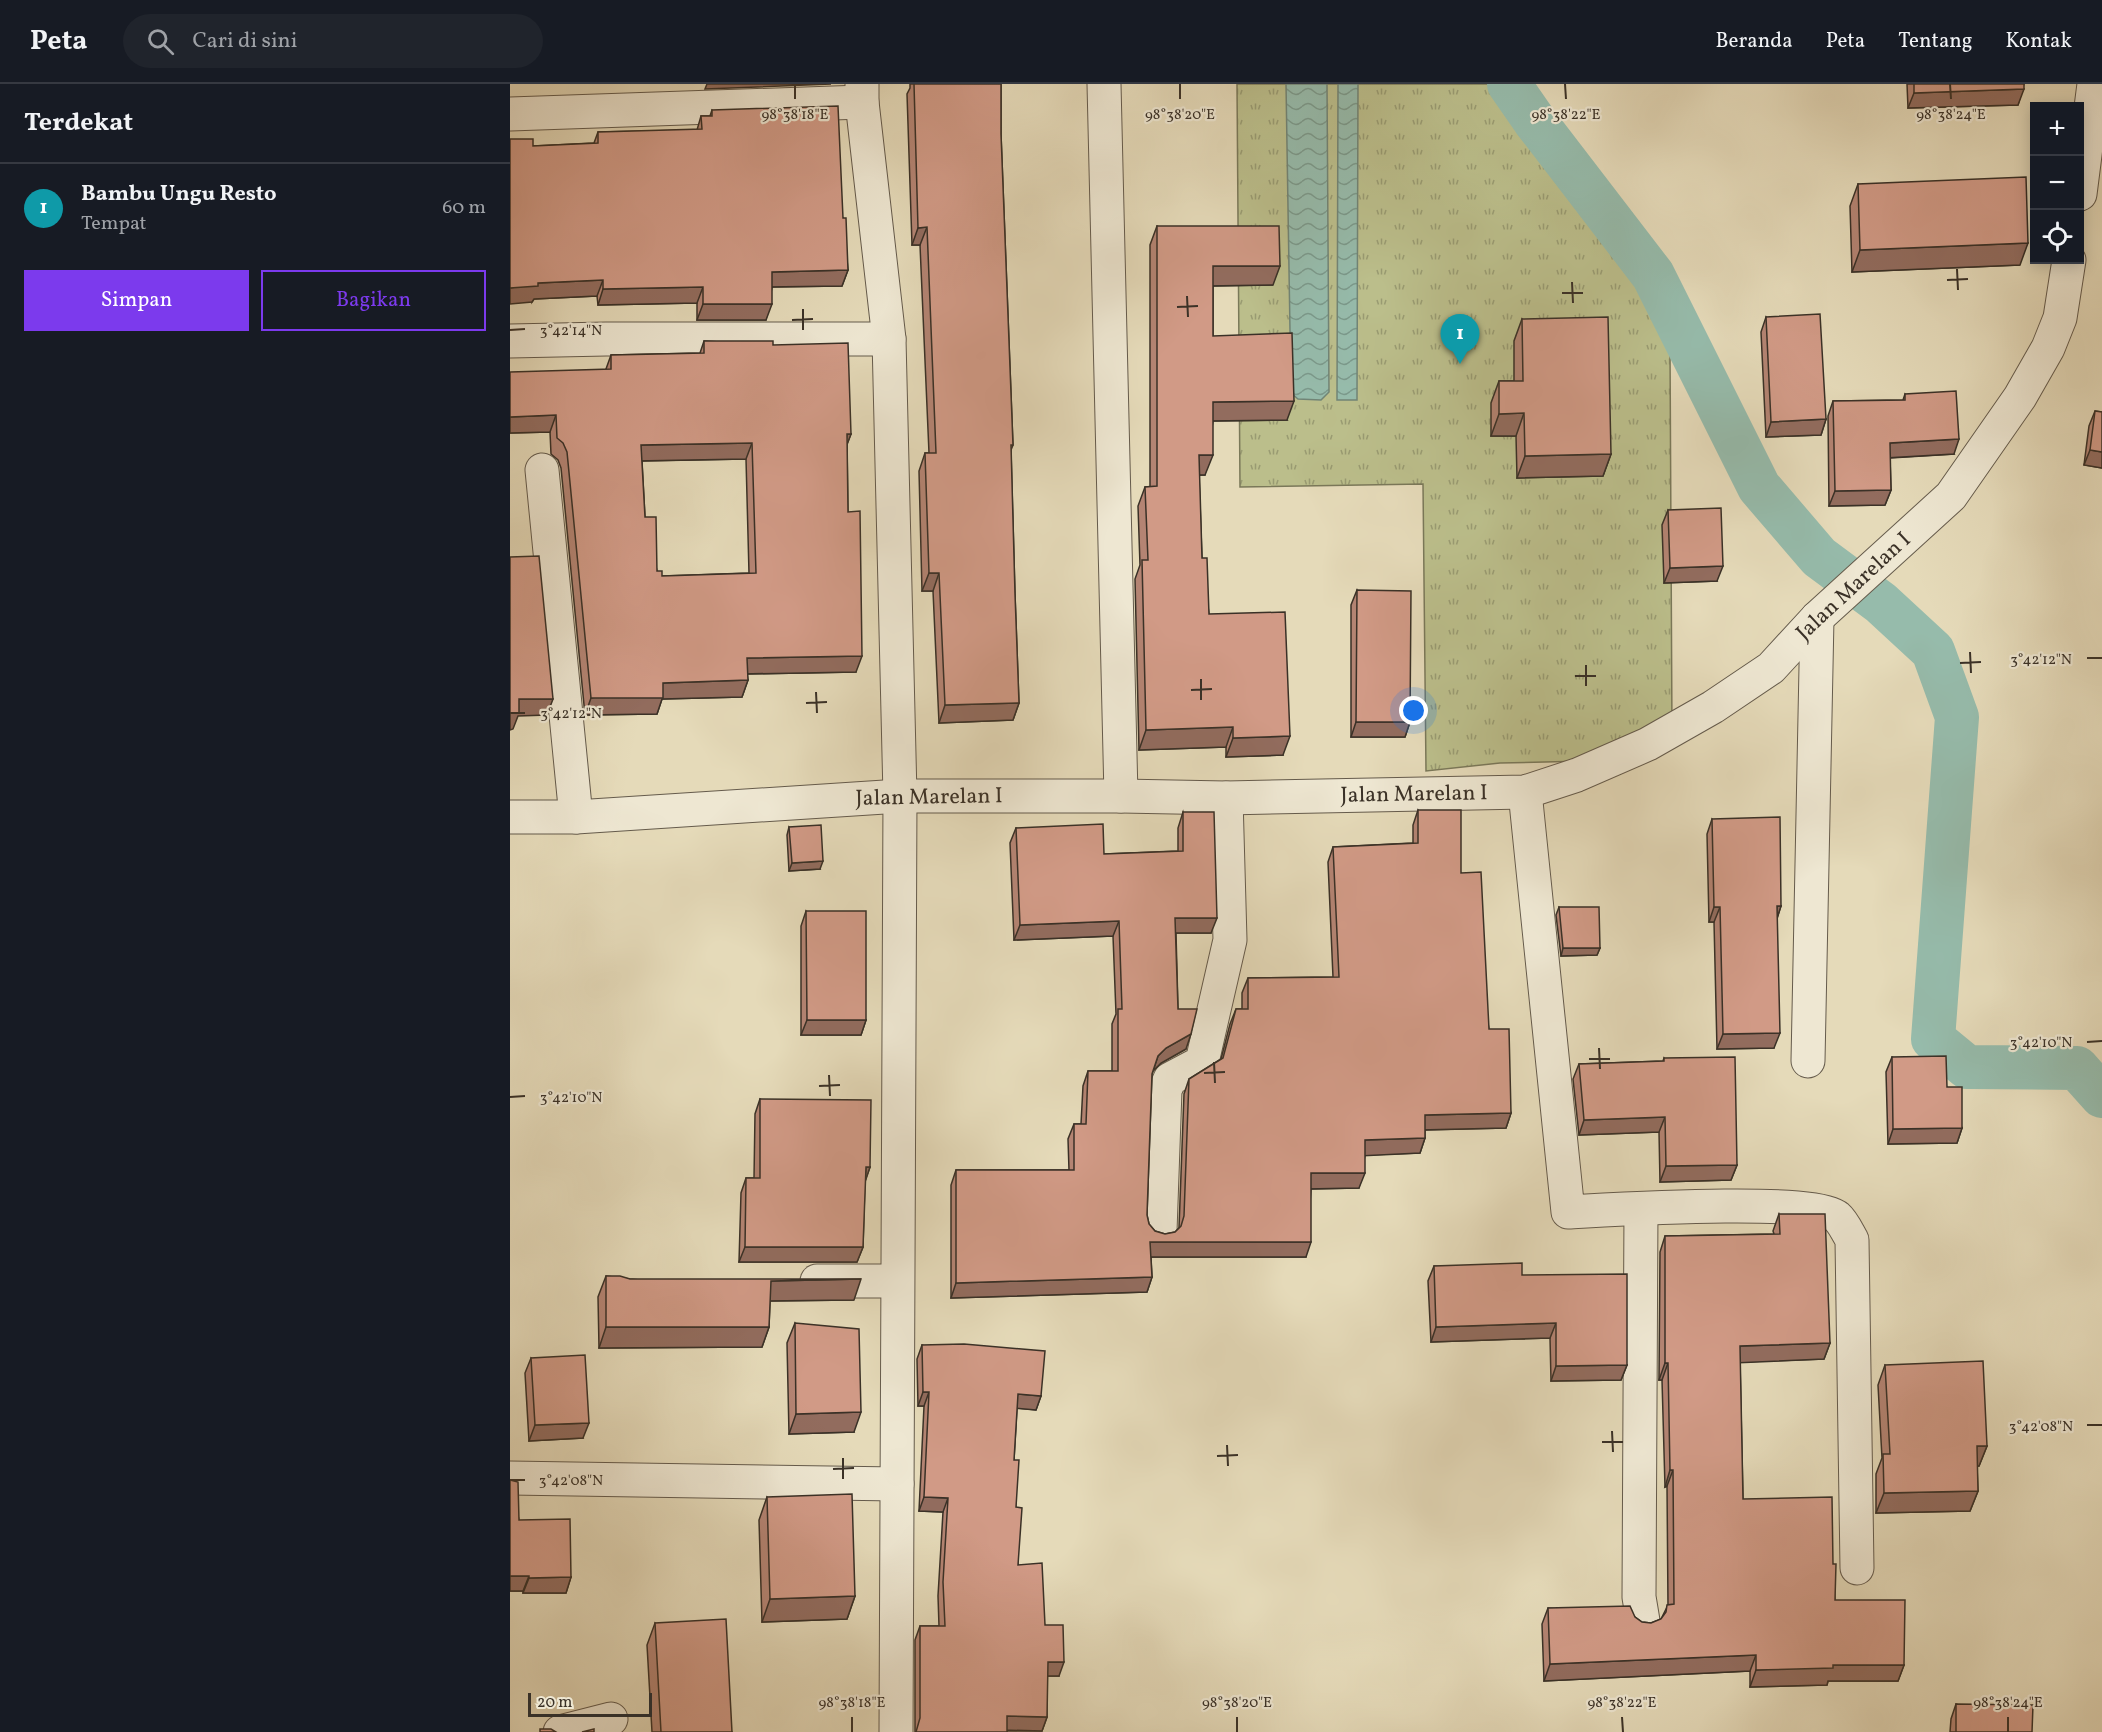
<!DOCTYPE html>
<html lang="id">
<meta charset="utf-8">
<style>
:root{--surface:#171b24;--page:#20242c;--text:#f1f3f6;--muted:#9ea1a6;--line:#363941;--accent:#7c3aed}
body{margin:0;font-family:Vollkorn,serif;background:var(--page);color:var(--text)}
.controls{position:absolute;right:18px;top:18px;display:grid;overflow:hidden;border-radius:0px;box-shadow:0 3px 15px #0003}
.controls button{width:54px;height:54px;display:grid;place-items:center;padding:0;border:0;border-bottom:2px solid var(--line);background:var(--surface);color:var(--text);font:30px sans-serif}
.scale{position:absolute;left:18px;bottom:15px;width:124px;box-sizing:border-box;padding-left:6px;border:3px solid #3a3127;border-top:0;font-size:16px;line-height:21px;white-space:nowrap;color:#3a3127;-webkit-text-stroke:4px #eee7d2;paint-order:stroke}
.you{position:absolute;left:904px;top:627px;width:21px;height:21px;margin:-15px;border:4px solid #fff;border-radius:50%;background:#1a73e8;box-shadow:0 0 0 9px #1a73e833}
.badge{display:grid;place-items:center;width:39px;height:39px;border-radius:50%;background:var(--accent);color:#fff;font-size:20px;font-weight:700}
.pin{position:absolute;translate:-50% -50px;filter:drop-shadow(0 2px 3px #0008)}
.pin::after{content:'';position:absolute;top:32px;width:21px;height:18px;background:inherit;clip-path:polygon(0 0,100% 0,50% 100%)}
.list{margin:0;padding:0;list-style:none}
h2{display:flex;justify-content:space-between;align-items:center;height:78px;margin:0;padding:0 24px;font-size:26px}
h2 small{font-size:20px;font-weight:400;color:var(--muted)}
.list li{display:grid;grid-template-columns:39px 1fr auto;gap:18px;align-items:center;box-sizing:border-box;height:90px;padding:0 24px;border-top:2px solid var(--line)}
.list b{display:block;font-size:22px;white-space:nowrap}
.list p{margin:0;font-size:20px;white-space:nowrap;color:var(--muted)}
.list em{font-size:20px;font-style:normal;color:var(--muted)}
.actions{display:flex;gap:12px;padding:18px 24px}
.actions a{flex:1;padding:14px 0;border:2px solid var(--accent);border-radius:0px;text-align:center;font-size:21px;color:var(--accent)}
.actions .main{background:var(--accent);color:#fff}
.icon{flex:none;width:33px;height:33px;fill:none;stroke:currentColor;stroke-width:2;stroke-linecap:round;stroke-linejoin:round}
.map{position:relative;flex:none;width:1592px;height:1648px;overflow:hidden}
header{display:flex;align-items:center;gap:36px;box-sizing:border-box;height:84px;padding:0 30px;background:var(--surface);border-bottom:2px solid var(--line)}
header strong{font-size:28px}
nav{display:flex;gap:33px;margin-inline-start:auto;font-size:21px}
.search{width:420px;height:54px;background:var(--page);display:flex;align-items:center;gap:15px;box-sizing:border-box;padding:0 21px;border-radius:33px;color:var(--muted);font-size:22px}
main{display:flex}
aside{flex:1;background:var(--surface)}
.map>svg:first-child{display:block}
.park{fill:url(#park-tufts);stroke:#7a7859;stroke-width:1.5}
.water{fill:url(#water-waves);stroke:#718476;stroke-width:1.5}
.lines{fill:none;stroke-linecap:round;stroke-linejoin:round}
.canal{stroke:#96bbab;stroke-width:44}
.minor-casing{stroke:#655b4c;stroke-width:35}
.minor{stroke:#eee7d2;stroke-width:33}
.wall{fill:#b48473;stroke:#3a3127;stroke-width:1.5;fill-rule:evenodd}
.shaded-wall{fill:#926c5e;stroke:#3a3127;stroke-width:1.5}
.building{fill:#d19a86;stroke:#3a3127;stroke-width:1.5;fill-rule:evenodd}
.ticks{fill:none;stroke:#3a3127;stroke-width:2}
.labels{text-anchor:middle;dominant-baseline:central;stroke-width:4.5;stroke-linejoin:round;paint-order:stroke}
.street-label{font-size:22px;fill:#3a3127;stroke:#eee7d2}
.ticks-label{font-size:15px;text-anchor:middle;fill:#3a3127;stroke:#eee7d2;stroke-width:4.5;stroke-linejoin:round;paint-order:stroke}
</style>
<header>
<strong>Peta</strong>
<div class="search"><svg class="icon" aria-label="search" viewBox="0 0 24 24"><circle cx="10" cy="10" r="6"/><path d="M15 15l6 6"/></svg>Cari di sini</div>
<nav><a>Beranda</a><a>Peta</a><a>Tentang</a><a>Kontak</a></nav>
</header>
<main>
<aside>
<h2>Terdekat<small></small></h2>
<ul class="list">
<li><span class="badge" style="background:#0f9aa8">1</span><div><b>Bambu Ungu Resto</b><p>Tempat</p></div><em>60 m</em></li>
</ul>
<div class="actions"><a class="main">Simpan</a><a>Bagikan</a></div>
</aside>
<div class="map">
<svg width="1592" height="1648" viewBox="0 0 1592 1648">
<defs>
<pattern id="park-tufts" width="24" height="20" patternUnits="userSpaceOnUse" patternTransform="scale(1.5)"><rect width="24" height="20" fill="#bbbe8b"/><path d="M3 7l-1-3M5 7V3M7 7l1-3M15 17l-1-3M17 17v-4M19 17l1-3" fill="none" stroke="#999b72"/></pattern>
<pattern id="water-waves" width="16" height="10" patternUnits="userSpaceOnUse" patternTransform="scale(1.5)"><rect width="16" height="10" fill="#96bbab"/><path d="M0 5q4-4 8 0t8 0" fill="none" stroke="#7b998b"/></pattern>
</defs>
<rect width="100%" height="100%" fill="#e5dab9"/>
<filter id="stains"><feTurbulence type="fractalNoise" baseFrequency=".00333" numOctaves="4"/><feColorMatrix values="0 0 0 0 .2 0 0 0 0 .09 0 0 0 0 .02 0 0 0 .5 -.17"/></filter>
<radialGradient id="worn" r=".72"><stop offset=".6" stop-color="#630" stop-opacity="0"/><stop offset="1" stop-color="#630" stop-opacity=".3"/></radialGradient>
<polygon class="park" points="727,0 999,0 1024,36 1143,191 1160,263 1162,651 1076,677 990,679 916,687 913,400 730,403"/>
<g class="water">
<polygon points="776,0 817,0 819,308 811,316 788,315 781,309"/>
<polygon points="828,0 848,0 847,316 827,316"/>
</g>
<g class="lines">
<polyline class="canal" points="999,0 1024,36 1143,191 1249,403 1309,473 1371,519 1423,567 1447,633 1423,955 1457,983 1567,984 1592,1012"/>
<g class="minor-casing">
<g id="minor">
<polyline points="352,0 352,18 379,255 390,712 386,1648"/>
<polyline points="594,0 611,712"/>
<polyline points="0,30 352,18"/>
<polyline points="1570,110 1584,0"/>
<polyline points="0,257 96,255 379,255"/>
<polyline points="32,386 66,733"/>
<path d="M1015,708L1058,1128C1099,1126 1305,1113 1327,1133C1333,1138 1338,1149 1342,1156L1347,1484"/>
<polyline points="0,733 66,733 390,712 611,712 716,714 1015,708 1067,691 1138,660 1203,623 1261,584 1307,534 1441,412 1510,313 1538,264 1550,234 1559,176"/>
<polyline points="1298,977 1307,534"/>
<polyline points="1131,1125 1129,1513 1133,1537"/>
<polyline points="650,1147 655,1006 660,995 692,978 720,856 716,714"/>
<polyline points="307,1197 387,1197"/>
<polyline points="0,1394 387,1400"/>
<polyline points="50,1648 101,1635"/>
</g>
</g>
<use href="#minor" class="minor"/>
</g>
<g class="wall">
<polygon points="400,0 491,0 491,50 503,361 501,366 505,510 509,619 503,636 429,639 423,507 412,507 409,387 415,369 419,369 410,161 402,161 397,10 400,4"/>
<polygon points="1397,0 1514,0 1508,21 1398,24"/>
<polygon points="202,26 333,134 338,186 332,202 262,203 256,236 187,236 187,219 88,221 87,212 24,215 22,218 23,62 84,59 88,48 187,46 191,32 200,32"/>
<polygon points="1348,100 1510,181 1342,188 1340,122"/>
<polygon points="647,142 763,201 703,202 703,252 777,336 703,337 695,391 689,391 692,474 699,530 773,671 716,673 716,663 629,666 625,495 630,481 628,422 635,403 640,403 640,161"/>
<polygon points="1256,233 1316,335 1311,351 1256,353 1251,248"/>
<polygon points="1012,235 1101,370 1093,392 1007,394 1006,352 981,352 981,319 989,297 1004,297 1004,257"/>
<path d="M194,257L263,261L341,350L337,360L338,428L346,588L237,590L238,596L232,613L152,615L147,630L75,631L51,384L48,376L41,370L40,348L0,349L96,285L101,271L190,269ZM236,375L239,489L152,492L147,487L135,433L132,377Z"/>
<polygon points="1395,310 1444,370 1380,374 1381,406 1375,421 1319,422 1318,332 1323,317 1393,316"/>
<polygon points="1585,327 1592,328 1592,384 1574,381 1579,342"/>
<polygon points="1158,426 1207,497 1154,499 1152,441"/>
<polygon points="847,506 900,638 895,653 841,653 841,521"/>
<polygon points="908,726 951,789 979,945 1001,1029 996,1044 915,1046 915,1054 910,1069 855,1071 849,1104 801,1105 796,1173 641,1173 642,1193 637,1208 441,1214 441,1101 446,1086 559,1086 558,1055 564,1040 571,1040 573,1002 578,987 602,987 602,940 606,930 603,852 504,856 500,759 506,744 594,770 668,767 668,744 673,728 701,849 666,849 668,925 676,965 651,979 643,987 642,990 637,1131 639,1140 645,1147 655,1150 665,1148 669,1144 674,1010 679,995 711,975 720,940 726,925 732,925 732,909 738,894 823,893 818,778 823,763 903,759 903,741"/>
<polygon points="1202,735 1271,822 1267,835 1264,964 1207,965 1204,838 1199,838 1197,750"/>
<polygon points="279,743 310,785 279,787 277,751"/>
<polygon points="1049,823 1090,864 1087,871 1051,872 1046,831"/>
<polygon points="296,827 356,936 351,951 291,951 291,842"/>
<polygon points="1382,973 1437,1003 1452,1044 1447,1059 1378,1060 1376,988"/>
<polygon points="1154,974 1227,1081 1221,1096 1150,1098 1149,1048 1069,1051 1063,995 1069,980 1153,977"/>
<polygon points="250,1015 360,1083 355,1097 353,1163 347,1178 229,1178 231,1109 236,1094 244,1094 245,1030"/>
<polygon points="1269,1130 1320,1259 1314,1275 1230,1278 1233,1415 1323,1480 1325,1516 1394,1581 1388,1597 1318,1597 1317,1601 1240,1603 1240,1587 1034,1597 1032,1540 1038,1524 1125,1533 1132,1538 1141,1539 1151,1535 1158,1521 1157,1402 1155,1403 1152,1296 1149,1296 1150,1168 1155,1152 1264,1150 1263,1147"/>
<polygon points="924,1182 1012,1191 1117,1281 1111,1296 1041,1297 1040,1254 921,1258 918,1197"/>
<polygon points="96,1192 120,1195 344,1216 260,1217 259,1243 252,1263 89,1264 88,1213"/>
<polygon points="285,1239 344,1348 279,1350 277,1259"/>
<polygon points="412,1261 531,1312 526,1326 507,1324 504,1376 508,1481 535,1541 549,1592 537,1592 537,1633 532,1647 497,1647 497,1648 405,1648 405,1556 410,1542 429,1542 428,1512 433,1428 409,1427 414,1322 408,1322 407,1275"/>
<polygon points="21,1274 73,1354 19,1357 15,1289"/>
<polygon points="1375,1281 1477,1362 1469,1382 1467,1382 1468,1407 1460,1427 1366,1429 1366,1390 1372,1374 1368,1301"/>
<polygon points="0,1396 9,1436 61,1493 56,1509 13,1509 13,1507 0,1507"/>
<polygon points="257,1413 345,1512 337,1535 252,1538 249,1436"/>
<polygon points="145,1539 222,1648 142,1648 137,1561"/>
<polygon points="1446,1620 1522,1648 1440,1648 1441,1635"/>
</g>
<g class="shaded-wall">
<polygon points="197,0 321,0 195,5"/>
<polygon points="1514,5 1508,21 1398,24 1404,9"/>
<polygon points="417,143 410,161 402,161 408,144"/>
<polygon points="1518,159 1510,181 1342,188 1350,166"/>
<polygon points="703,182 770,182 763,201 696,202"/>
<polygon points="338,186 332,202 256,203 262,188"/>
<polygon points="93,196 87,212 24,215 22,218 0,220 0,204 28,199"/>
<polygon points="193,203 187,219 88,221 93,205"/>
<polygon points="193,220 262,220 256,236 187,236"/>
<polygon points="784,317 777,336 696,337 703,318"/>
<polygon points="1014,329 1006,352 981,352 989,330"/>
<polygon points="46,331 40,348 0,349 0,333"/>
<polygon points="1316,335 1311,351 1256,353 1261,338"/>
<polygon points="337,350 341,350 335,366"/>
<polygon points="1449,355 1444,370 1375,374 1380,359"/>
<polygon points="242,359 236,375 125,377 131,361"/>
<polygon points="1580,366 1592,368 1592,384 1574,381"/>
<polygon points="1101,370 1093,392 1007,394 1015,372"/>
<polygon points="689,371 703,371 695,391 682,391"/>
<polygon points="1381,406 1375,421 1319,422 1325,407"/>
<polygon points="1213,482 1207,497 1154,499 1160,484"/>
<polygon points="419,489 429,489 423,507 412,507"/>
<polygon points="352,572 346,588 231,590 237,574"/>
<polygon points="238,596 232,613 152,615 147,630 75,631 81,614 153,599"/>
<polygon points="9,615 43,615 37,631 8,632 3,645 0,646 0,629"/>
<polygon points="509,619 503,636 429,639 435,621"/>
<polygon points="846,638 900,638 895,653 841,653"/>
<polygon points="723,643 716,663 629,666 636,646"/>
<polygon points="780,652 773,671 716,673 723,654"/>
<polygon points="313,777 310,785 279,787 282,779"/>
<polygon points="1267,822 1271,822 1266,837"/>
<polygon points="1204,823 1210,823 1204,838 1199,838"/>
<polygon points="665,834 707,834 701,849 659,849"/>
<polygon points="609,837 603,852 504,856 510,841"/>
<polygon points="1053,864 1090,864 1087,871 1051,872"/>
<polygon points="297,936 356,936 351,951 291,951"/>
<polygon points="1270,949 1264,964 1207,965 1213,950"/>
<polygon points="681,950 676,965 651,979 643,987 648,972 656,964"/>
<polygon points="1001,1029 996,1044 909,1046 915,1031"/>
<polygon points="1155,1033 1149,1048 1069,1051 1074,1036"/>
<polygon points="1452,1044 1447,1059 1378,1060 1383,1045"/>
<polygon points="915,1054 910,1069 849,1072 855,1056"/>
<polygon points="1227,1081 1221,1096 1150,1098 1156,1082"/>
<polygon points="356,1083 360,1083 355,1098"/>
<polygon points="801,1089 855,1089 849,1104 795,1105"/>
<polygon points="640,1158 801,1158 796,1173 635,1173"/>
<polygon points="235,1163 353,1163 347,1178 229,1178"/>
<polygon points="642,1193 637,1208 441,1214 446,1199"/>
<polygon points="351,1195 344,1216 253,1217 261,1197"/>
<polygon points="1046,1239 1040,1254 921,1258 926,1243"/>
<polygon points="96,1243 259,1243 252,1263 89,1264"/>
<polygon points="1320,1259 1314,1275 1224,1279 1230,1262"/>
<polygon points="1155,1279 1158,1279 1152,1296 1149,1296"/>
<polygon points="1117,1281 1111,1296 1041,1297 1046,1282"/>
<polygon points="413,1308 419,1308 414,1322 408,1322"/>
<polygon points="508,1310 531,1312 526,1326 503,1324"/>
<polygon points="351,1328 344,1348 279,1350 286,1330"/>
<polygon points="79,1339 73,1354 19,1357 25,1341"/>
<polygon points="1467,1362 1477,1362 1469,1382 1460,1382"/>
<polygon points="1160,1386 1163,1386 1157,1402 1155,1403"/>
<polygon points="1468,1407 1460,1427 1366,1429 1374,1409"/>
<polygon points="414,1413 438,1414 433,1428 409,1427"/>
<polygon points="0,1492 19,1492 13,1507 0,1507"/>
<polygon points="61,1493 56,1509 13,1509 19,1494"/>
<polygon points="345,1512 337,1535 252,1538 260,1515"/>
<polygon points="1246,1571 1240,1587 1034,1597 1040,1580"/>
<polygon points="538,1578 554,1578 549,1592 532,1592"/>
<polygon points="1323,1581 1394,1581 1388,1597 1318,1597 1317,1601 1240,1603 1246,1586"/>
<polygon points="497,1632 537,1633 532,1647 492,1646"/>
</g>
<g class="building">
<polygon points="404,0 491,0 491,50 503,361 501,361 505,510 509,619 435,621 429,489 419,489 415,369 426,369 417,143 408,144"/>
<polygon points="1404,0 1514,0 1514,5 1404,9"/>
<polygon points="328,22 333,134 336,134 338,186 262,188 262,220 193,220 193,203 93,205 93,196 28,199 28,202 0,204 0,55 23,55 23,62 88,59 88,48 192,45 191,32 202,32 202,26"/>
<polygon points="1516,93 1518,159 1350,166 1348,100"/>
<polygon points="647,142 769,142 770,182 703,182 703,252 782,249 784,317 703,318 703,371 689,371 692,474 697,474 699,530 775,528 780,652 723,654 723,643 636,646 632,476 638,476 635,403 647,402"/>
<polygon points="1310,230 1316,335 1261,338 1256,233"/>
<polygon points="1098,233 1101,370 1015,372 1014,329 989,330 989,297 1013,297 1012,235"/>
<path d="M194,257H263V261L338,259L341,350H337L338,428L350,427L352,572L237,574L238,596L153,599V614H81L57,368L53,359L47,354L46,331L0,333V288L101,285V271L194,269ZM242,359L246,489L152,492V487H147L146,433H135L131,361Z"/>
<polygon points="1446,307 1449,355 1380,359 1381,406 1325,407 1323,317 1395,316 1395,310"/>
<polygon points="1585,327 1592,328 1592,368 1580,366"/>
<polygon points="1211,424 1213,482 1160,484 1158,426"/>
<polygon points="29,472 43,615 9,615 9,629 0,629 0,473"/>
<polygon points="847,506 901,507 900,638 846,638"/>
<polygon points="908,726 951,726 951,789 971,788 979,945 999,945 1001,1029 915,1031 915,1054 855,1056 855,1089 801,1089 801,1158 640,1158 642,1193 446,1199 446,1086 564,1086 564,1040 576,1040 578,987 608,987 608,925 612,925 609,837 510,841 506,744 593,740 594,770 673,767 673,728 704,728 707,834 665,834 668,925 687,925 681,950 656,964 648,972 642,990 637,1131 639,1140 645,1147 655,1150 665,1148 671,1142 674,1132 679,995 713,974 726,925 738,925 738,894 829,893 823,763 908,759"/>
<polygon points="1270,733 1271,822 1267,822 1270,949 1213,950 1210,823 1204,823 1202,735"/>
<polygon points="311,741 313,777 282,779 279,743"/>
<polygon points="1049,823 1089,823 1090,864 1053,864"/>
<polygon points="296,827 356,827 356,936 297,936"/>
<polygon points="1436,972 1437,1003 1452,1003 1452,1044 1383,1045 1382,973"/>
<polygon points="1225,973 1227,1081 1156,1082 1155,1033 1074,1036 1069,980 1154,977 1154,974"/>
<polygon points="250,1015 361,1016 360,1083 356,1083 353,1163 235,1163 236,1094 250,1094"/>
<polygon points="1269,1130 1315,1130 1320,1259 1230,1262 1233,1415 1322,1413 1323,1480 1326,1480 1325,1516 1395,1516 1394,1581 1323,1581 1323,1584 1246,1586 1246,1571 1040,1580 1038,1524 1120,1522 1125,1533 1132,1538 1141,1539 1151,1535 1156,1528 1157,1521 1164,1520 1163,1386 1160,1386 1158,1279 1155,1279 1155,1152 1270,1150"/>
<polygon points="1012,1179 1012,1191 1117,1190 1117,1281 1046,1282 1046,1239 926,1243 924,1182"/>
<polygon points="96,1192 110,1192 120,1195 351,1195 261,1197 259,1243 96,1243"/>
<polygon points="285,1239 349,1245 351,1328 286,1330"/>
<polygon points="454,1260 535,1267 531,1312 508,1310 504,1376 509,1376 506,1423 512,1424 508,1481 532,1479 535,1541 553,1541 554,1578 538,1578 537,1633 497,1632 497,1648 406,1648 410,1634 410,1542 435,1542 433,1498 438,1414 414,1413 419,1308 413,1308 412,1261"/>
<polygon points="75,1271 79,1339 25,1341 21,1274"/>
<polygon points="1473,1277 1477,1362 1467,1362 1468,1407 1374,1409 1373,1370 1380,1370 1375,1281"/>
<polygon points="0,1396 8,1398 9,1436 60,1435 61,1493 19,1494 19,1492 0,1492"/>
<polygon points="342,1410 345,1512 260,1515 257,1413"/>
<polygon points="216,1535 222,1648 151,1648 145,1539"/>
<polygon points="1446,1620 1523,1621 1522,1648 1446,1648"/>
<polygon points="30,1645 41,1645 46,1648 30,1648"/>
<polygon points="84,1645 84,1648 72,1648"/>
</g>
<path class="ticks" d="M285,0V15M670,0V15M1055,0L1056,15M1440,0L1441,15M1447,185L1448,206M1437,196L1458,195M1062,198L1063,219M1052,209H1073M677,212L678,233M667,223L688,222M293,225V246M282,236L303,235M0,246L15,245M1460,568L1461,589M1577,574H1592M1450,579L1471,578M1076,581V602M1065,592H1086M691,595V616M681,606L702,605M306,608L307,629M296,619L317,618M0,629H15M1577,958L1592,957M1089,964L1090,985M1079,975H1100M704,978L705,999M694,989L715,988M319,991L320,1012M309,1002L330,1001M0,1013L15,1012M1577,1341H1592M1102,1347L1103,1368M1092,1358H1113M717,1361L718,1382M707,1372L728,1371M333,1374V1395M323,1385L344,1384M0,1396H15M342,1633V1648M727,1633V1648M1112,1633L1113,1648M1498,1633V1648"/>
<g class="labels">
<g class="street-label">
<text transform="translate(1344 503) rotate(-43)">Jalan Marelan I</text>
<text transform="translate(904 711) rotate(-1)">Jalan Marelan I</text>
<text transform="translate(419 714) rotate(-1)">Jalan Marelan I</text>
</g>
</g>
<g class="ticks-label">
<text x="285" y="35">98°38'18"E</text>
<text x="670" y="35">98°38'20"E</text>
<text x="1056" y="35">98°38'22"E</text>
<text x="1441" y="35">98°38'24"E</text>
<text x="61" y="251">3°42'14"N</text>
<text x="1531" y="580">3°42'12"N</text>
<text x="61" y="634">3°42'12"N</text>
<text x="1531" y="963">3°42'10"N</text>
<text x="61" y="1018">3°42'10"N</text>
<text x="1531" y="1347">3°42'08"N</text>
<text x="61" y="1401">3°42'08"N</text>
<text x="342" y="1623">98°38'18"E</text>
<text x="727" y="1623">98°38'20"E</text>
<text x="1112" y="1623">98°38'22"E</text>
<text x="1498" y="1623">98°38'24"E</text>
</g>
<rect width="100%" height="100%" filter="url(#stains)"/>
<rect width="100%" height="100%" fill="url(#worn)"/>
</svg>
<div class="controls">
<button>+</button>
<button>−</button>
<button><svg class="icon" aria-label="locate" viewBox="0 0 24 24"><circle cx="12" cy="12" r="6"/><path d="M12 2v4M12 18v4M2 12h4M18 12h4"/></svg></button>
</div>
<div class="scale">20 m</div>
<div class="you"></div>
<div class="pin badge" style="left:950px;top:280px;background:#0f9aa8">1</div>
</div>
</main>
